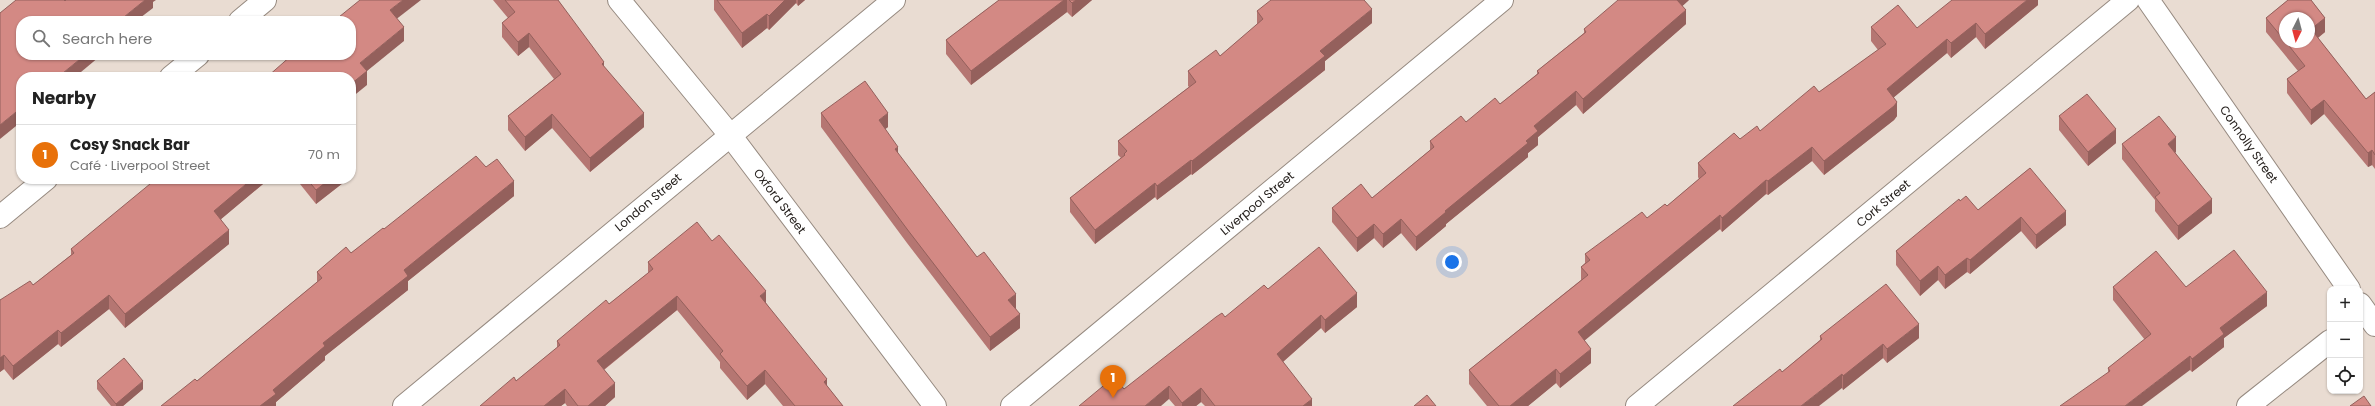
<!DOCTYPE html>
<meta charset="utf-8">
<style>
:root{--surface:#fff;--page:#f2f2f2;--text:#222;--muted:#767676;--line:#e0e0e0;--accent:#2563eb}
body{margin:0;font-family:Poppins,sans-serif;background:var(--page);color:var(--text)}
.controls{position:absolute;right:12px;bottom:12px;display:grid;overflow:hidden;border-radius:8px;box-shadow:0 1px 3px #0004}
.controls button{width:36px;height:36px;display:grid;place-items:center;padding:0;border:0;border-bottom:1px solid var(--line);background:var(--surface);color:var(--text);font:20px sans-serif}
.compass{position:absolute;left:2279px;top:12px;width:36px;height:36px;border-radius:50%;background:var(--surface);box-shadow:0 1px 3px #0004;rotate:186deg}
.you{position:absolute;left:1452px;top:262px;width:14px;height:14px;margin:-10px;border:3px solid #fff;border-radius:50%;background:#1a73e8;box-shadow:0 0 0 6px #1a73e833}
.badge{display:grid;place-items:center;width:26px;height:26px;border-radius:50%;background:var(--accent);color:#fff;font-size:13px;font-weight:700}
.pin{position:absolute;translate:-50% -33px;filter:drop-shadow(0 1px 2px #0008)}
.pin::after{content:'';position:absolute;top:21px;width:14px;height:12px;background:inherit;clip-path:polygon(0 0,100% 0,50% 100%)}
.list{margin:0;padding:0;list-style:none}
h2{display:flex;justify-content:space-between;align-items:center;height:52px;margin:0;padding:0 16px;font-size:17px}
h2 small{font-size:13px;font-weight:400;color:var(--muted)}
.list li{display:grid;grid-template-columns:26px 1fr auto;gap:12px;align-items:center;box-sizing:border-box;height:60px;padding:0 16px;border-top:1px solid var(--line)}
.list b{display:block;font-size:15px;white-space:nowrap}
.list p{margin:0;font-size:13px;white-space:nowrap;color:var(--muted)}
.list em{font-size:13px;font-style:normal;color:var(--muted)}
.icon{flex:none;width:22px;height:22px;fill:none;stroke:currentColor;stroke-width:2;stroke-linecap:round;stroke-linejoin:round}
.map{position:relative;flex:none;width:2375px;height:406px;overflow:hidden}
.search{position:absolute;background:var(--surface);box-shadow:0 1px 3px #0004;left:16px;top:16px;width:340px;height:44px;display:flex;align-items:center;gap:10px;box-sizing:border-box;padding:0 14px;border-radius:16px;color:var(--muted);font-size:15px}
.panel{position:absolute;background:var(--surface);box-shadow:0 1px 3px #0004;left:16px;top:72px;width:340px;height:112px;border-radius:16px}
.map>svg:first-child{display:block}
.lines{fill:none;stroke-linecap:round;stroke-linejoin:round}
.minor-casing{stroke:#968a80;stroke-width:24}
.major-casing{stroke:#968a80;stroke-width:24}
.minor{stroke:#fff;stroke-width:22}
.major{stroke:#fff;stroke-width:22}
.wall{fill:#b57672;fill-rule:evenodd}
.shaded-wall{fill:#94605c}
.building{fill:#d38984;stroke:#94605c}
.labels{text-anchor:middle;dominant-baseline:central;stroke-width:4;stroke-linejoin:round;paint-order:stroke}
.street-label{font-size:12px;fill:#26211e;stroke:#fff}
</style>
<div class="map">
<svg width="2375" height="406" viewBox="0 0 2375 406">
<rect width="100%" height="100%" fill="#e9dcd2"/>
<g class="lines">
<g class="minor-casing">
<g id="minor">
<polyline points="2148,0 2349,289"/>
<polyline points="240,21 265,0"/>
<polyline points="171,77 198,55"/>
<polyline points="0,217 46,179"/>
<polyline points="2360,304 2375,325"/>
<polyline points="404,406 894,0"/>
<polyline points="1012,406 1502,0"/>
<polyline points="1637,406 2128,0"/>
<polyline points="2248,406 2330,341"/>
</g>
</g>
<g class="major-casing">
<polyline id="major" points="619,0 730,135 935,406"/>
</g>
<use href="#minor" class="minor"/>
<use href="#major" class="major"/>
</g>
<g class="wall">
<polygon points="493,0 558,0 604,67 644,127 590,172 552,128 525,151 508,130 508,116 554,79 529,47 518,56 502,37 502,23 508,18"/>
<polygon points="714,0 805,0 798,6 796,3 769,30 767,28 742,48 714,10"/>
<polygon points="999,0 1092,0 1072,17 1067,12 971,85 946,54 946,40"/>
<polygon points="1689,0 1682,6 1686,24 1583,114 1576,105 1538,137 1538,145 1528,153 1528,157 1446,224 1446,226 1416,251 1401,233 1383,248 1374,238 1357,252 1332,222 1332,208 1372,198 1430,150 1430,141 1500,104 1537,74 1537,71 1584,33 1584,29"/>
<polygon points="2038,0 2038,5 1985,49 1976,37 1951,58 1947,53 1894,97 1897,116 1894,120 1824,175 1812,161 1768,195 1766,194 1722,232 1720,229 1584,340 1591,363 1560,388 1556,383 1528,406 1487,406 1469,384 1469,370 1581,280 1581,267 1585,263 1585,254 1647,218 1667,206 1699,179 1698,177 1698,163 1740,139 1760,131 1819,92 1878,50 1871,41 1871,27 1917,28"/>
<path d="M2288,0H2311L2325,18V32L2318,38L2366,99L2375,92V169L2372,165L2368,167L2324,114L2311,125L2287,93V79L2298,71L2266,32V18ZM2285,18H2309V42H2285Z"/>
<polygon points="1257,11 1372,23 1325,61 1325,70 1305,86 1192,175 1191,174 1157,200 1155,197 1095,244 1070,212 1070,198 1121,158 1118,155 1118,141 1189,87 1188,86 1188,71 1220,56 1257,25"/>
<polygon points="821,113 888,127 885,129 898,154 1016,308 1020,328 990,351 907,243 821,127"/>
<polygon points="2059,116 2116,143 2088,166 2059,130"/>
<polygon points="2122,144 2176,152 2175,152 2212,213 2178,240 2155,211 2155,200 2122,159"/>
<polygon points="486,167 514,196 408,281 408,290 325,356 325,360 276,402 276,406 197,381 317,282 317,272 351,253 384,229"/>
<polygon points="2030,168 2066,225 2036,249 2021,231 1970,274 1967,272 1945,289 1938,280 1920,296 1896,265 1896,251 1960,201 1978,210"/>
<polygon points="269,179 221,219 229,244 125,328 109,309 61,347 58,344 13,380 4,369 0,372 0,300 33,285 71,255 71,249"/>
<polygon points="296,179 348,179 316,204"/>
<polygon points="712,241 766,303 827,386 843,406 783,406 765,384 747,400 720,368 720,362 677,310 604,370 615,397 605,406 567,406 565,403 561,406 480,406 516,381 557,348 557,341 609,304 648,273 648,262"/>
<polygon points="2113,287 2186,287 2267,306 2224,338 2224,347 2192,372 2190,370 2108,373 2108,368 2145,340 2113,300"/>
<polygon points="1268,289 1357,307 1325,333 1321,328 1283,362 1312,406 1205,406 1201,402 1196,406 1175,406 1169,399 1124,389 1225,317"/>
<polygon points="1820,336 1919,338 1887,363 1883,358 1843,390 1842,388 1782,372 1820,340"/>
<polygon points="97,381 143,389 123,406 111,406 97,389"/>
</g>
<g class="shaded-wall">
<polygon points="145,0 156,0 153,2 153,8 136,21 119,21"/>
<polygon points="403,0 421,0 390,24 390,10"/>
<polygon points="785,0 796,0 796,3 769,30 769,16"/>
<polygon points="798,0 805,0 798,6"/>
<polygon points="1064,0 1067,0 1067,12 971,85 971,71"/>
<polygon points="1076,0 1092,0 1072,17 1072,3"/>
<polygon points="1676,0 1689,0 1676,12"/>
<polygon points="2027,0 2038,0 2038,5 1985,49 1985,34"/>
<polygon points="1372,9 1372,23 1325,61 1325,70 1192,175 1192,161 1320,51"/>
<polygon points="1686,10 1686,24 1583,114 1583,99"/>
<polygon points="767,14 767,28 742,48 742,33"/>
<polygon points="2325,18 2325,32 2311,43 2311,29"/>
<polygon points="1976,23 1976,37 1951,58 1951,43"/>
<polygon points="404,27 404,41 367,71 367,85 351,98 351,84 360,63"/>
<polygon points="529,33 529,47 518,56 518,42"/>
<polygon points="1947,39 1947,53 1887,103 1887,89"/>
<polygon points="85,55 99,55 99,57 75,77 58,77"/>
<polygon points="604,62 604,76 602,64"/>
<polygon points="1576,91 1576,105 1538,137 1538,145 1528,153 1528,157 1446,224 1446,226 1416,251 1416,237 1534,126"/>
<polygon points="2324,100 2324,114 2311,125 2311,110"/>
<polygon points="1897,102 1897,116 1894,120 1824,175 1824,161"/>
<polygon points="21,108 21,122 0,139 0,125"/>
<polygon points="644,113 644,127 590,172 590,158"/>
<polygon points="888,113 888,127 879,134 879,120"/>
<polygon points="552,114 552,128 525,151 525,137"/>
<polygon points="2116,129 2116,143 2088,166 2088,152"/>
<polygon points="2176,137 2176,152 2168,158 2168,144"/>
<polygon points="898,147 898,161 895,149"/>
<polygon points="1812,147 1812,161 1768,195 1768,181"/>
<polygon points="2372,150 2372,165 2368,167 2368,153"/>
<polygon points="1191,160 1191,174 1157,200 1157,186"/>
<polygon points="352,161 352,175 351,176 351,162"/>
<polygon points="252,179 269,179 214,225 214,211"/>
<polygon points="330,179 348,179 316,204 316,190"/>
<polygon points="1766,180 1766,194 1722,232 1722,218"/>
<polygon points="514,181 514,196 408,281 408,290 325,356 325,360 276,402 276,406 260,406 273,390 323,343 404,270"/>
<polygon points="1155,183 1155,197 1095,244 1095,230"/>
<polygon points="2212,199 2212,213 2178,240 2178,226"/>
<polygon points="2066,211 2066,225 2036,249 2036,235"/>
<polygon points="1720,215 1720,229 1578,346 1578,332"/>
<polygon points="2021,217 2021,231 1970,274 1970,260"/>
<polygon points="1401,219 1401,233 1383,248 1383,234"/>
<polygon points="1374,224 1374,238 1357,252 1357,238"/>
<polygon points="229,230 229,244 125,328 125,314"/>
<polygon points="1967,258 1967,272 1945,289 1945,275"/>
<polygon points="1938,266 1938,280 1920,296 1920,281"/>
<polygon points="766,291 766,306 760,296"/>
<polygon points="2267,292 2267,306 2224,338 2224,347 2192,372 2192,359 2220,328"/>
<polygon points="1357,293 1357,307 1325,333 1325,320"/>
<polygon points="1016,294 1016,308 1008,314 1008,300"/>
<polygon points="109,295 109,309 61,347 61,333"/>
<polygon points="677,296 677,310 597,375 597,361"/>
<polygon points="1020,314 1020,328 990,351 990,337"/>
<polygon points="1321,315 1321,328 1277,367 1277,354"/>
<polygon points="1919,324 1919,338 1887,363 1887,349"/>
<polygon points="58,330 58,344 13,380 13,366"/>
<polygon points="1883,344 1883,358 1843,390 1843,376"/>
<polygon points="1591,349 1591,363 1560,388 1560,374"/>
<polygon points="4,355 4,369 0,372 0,358"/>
<polygon points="2190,356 2190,370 2142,406 2125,406"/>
<polygon points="1556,369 1556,383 1528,406 1510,406"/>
<polygon points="765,370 765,384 747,400 747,386"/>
<polygon points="1842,374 1842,388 1819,406 1801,406"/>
<polygon points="827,379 827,393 824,382"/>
<polygon points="143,381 143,389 123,406 116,406 116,404"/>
<polygon points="615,383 615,397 605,406 588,406"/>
<polygon points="1169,386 1169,399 1161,406 1145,406"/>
<polygon points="1201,388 1201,402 1196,406 1182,406 1182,403"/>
<polygon points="565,389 565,403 561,406 544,406"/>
<polygon points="1312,399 1312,406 1303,406"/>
</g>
<g class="building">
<polygon points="16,0 64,0 65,1 66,0 145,0 119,21 21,21 21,55 85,55 58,77 21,77 21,108 0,125 0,13"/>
<polygon points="360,0 403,0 390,10 404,27 360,63 367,71 351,84 351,77 267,77 292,55 351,55 351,21 334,21"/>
<polygon points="505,0 558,0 604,62 602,64 644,113 590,158 552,114 525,137 508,116 561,74 529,33 518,42 502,23 515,12"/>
<polygon points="717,0 785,0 769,16 767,14 742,33"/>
<polygon points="999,0 1064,0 971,71 946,40"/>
<polygon points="1069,0 1076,0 1072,3"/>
<polygon points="1271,0 1364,0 1372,9 1320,51 1325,56 1305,72 1192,161 1191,160 1157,186 1155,183 1095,230 1070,198 1125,155 1124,154 1127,151 1118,141 1196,82 1188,71 1216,50 1220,56 1263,19 1257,11"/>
<polygon points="1618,0 1677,0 1686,10 1583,99 1576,91 1534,126 1538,131 1526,141 1528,143 1445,211 1446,212 1416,237 1401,219 1383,234 1374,224 1357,238 1332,208 1361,184 1372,198 1434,147 1430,141 1461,116 1466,122 1495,98 1500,104 1539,73 1537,71 1586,32 1584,29"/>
<polygon points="1952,0 2027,0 1985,34 1976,23 1951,43 1947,39 1887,89 1897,102 1894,106 1824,161 1812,147 1768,181 1766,180 1722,218 1720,215 1578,332 1591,349 1560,374 1556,369 1510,406 1499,406 1469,370 1588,275 1581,267 1590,260 1585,254 1642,212 1647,218 1665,204 1667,206 1706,173 1698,163 1734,133 1740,139 1757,126 1760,131 1814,86 1819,92 1886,44 1871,27 1898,5 1917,28"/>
<polygon points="2288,0 2311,0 2325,18 2311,29 2366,99 2375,92 2375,155 2372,150 2368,153 2324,100 2311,110 2287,79 2305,66 2286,42 2309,42 2309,18 2285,18 2285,41 2266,18"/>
<polygon points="865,81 888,113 879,120 898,147 895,149 977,257 984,252 1016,294 1008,300 1020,314 990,337 907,229 821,113"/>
<polygon points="2087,94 2116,129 2088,152 2059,116"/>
<polygon points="2159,116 2176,137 2168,144 2212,199 2178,226 2155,197 2160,193 2122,144"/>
<polygon points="476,156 486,167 497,159 514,181 404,270 408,276 323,343 325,346 273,390 276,394 260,406 161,406 195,379 197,381 322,278 317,272 346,247 351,253 383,228 384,229"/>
<polygon points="2030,168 2066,211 2036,235 2021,217 1970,260 1967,258 1945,275 1938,266 1920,281 1896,251 1959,199 1960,201 1966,196 1978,210"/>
<polygon points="156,179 252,179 214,211 229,230 125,314 109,295 61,333 58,330 13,366 4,355 0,358 0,300 30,281 33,285 74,253 71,249"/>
<polygon points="307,179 330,179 316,190"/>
<polygon points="697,222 712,241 719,235 766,291 760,296 827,379 824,382 843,406 795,406 765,370 747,386 720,354 723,351 677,296 597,361 615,383 588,406 578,406 565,389 544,406 480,406 514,377 516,381 560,345 557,341 606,300 609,304 653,269 648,262"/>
<polygon points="1319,247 1357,293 1325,320 1321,315 1277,354 1312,399 1303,406 1215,406 1201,388 1182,403 1169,386 1145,406 1079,406 1114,377 1124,389 1216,317 1222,313 1225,317 1264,285 1268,289"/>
<polygon points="2234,250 2267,292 2220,328 2224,334 2192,359 2190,356 2125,406 2060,406 2110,371 2108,368 2151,334 2113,287 2156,251 2186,287"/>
<polygon points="1886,284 1919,324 1887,349 1883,344 1843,376 1842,374 1801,406 1733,406 1780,369 1782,372 1822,339 1820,336"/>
<polygon points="124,358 143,381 116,404 97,381"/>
<polygon points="1427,395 1436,406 1414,406"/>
<polygon points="2364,396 2371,406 2350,406"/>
</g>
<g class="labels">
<g class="street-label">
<text transform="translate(2249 144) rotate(55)">Connolly Street</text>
<text transform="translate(780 201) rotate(53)">Oxford Street</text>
<text transform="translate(648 202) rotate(-40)">London Street</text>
<text transform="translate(1257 203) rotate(-40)">Liverpool Street</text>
<text transform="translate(1883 203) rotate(-40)">Cork Street</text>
</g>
</g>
</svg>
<div class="controls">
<button>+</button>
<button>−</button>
<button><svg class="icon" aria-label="locate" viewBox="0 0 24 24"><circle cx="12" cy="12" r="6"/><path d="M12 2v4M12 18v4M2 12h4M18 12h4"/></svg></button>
</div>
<svg class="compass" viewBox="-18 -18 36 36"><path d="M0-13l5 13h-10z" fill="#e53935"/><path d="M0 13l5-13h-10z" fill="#767676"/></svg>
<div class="you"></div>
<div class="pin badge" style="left:1113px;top:398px;background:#e8710a">1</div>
<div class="search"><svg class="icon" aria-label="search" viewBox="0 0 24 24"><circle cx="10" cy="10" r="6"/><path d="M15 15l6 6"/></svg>Search here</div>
<section class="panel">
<h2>Nearby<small></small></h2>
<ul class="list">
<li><span class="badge" style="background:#e8710a">1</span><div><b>Cosy Snack Bar</b><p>Café · Liverpool Street</p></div><em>70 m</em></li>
</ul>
</section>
</div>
